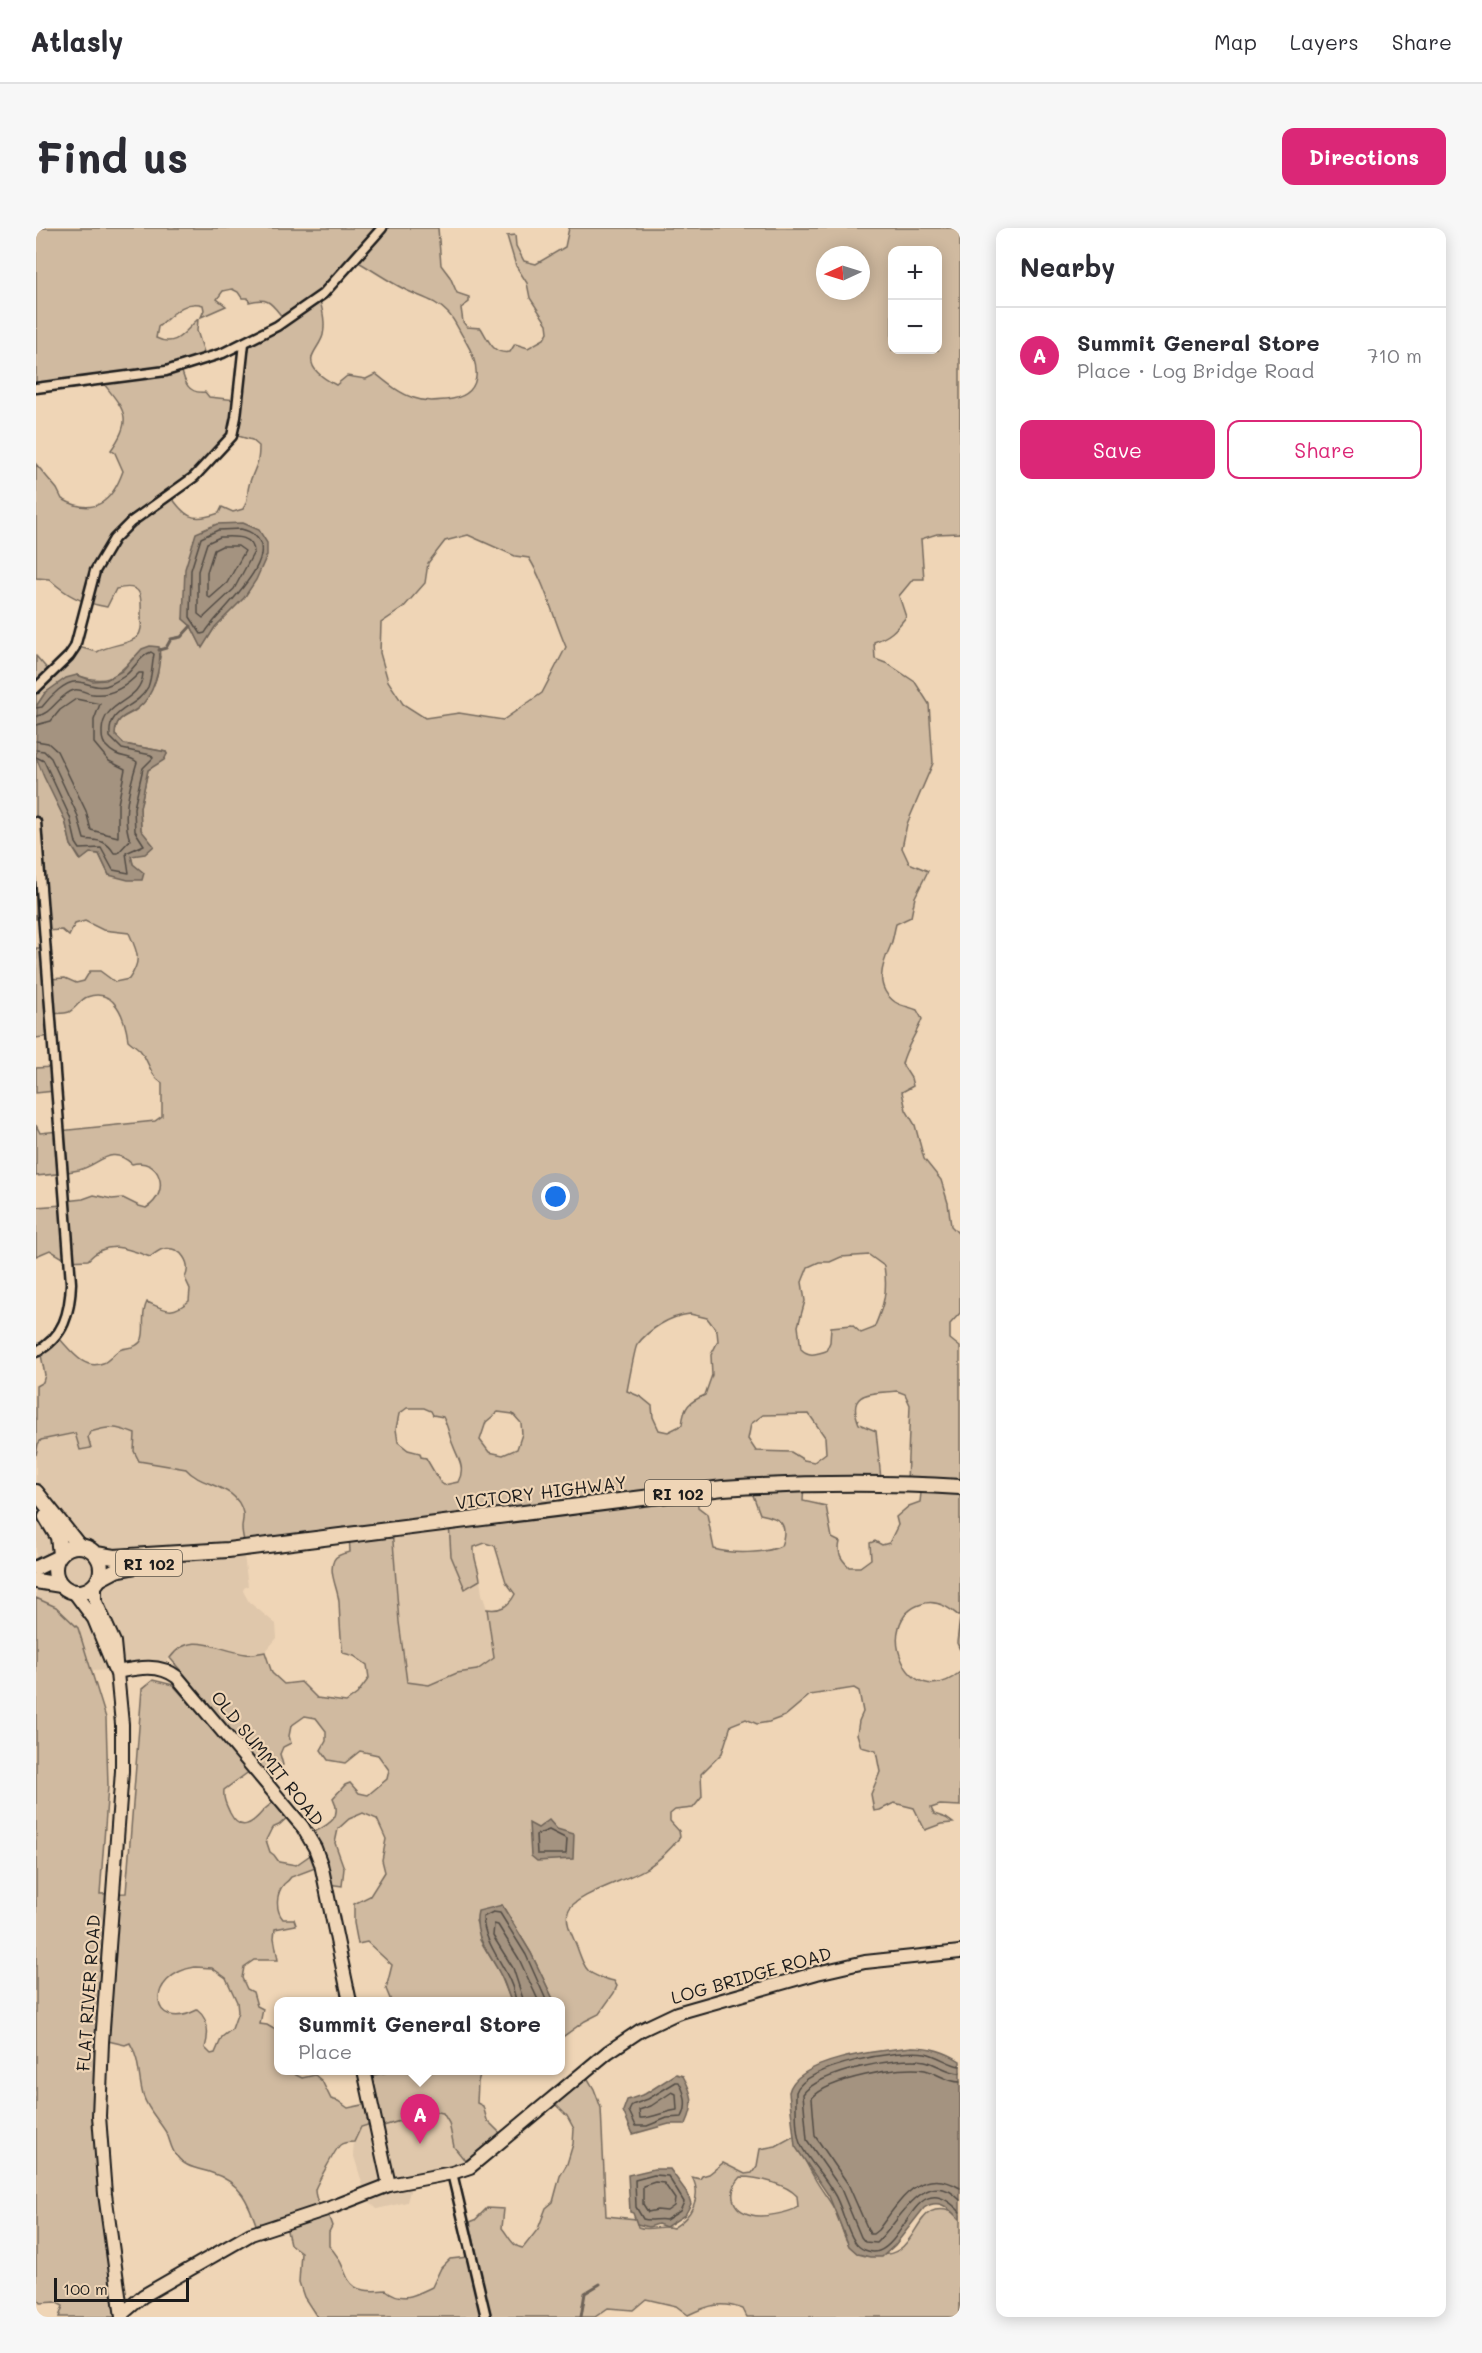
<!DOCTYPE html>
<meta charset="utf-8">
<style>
:root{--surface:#fff;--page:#f7f7f7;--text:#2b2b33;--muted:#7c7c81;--line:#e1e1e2;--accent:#db2777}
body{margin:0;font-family:Mali,sans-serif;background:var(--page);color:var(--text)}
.controls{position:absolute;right:18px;top:18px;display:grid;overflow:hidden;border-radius:12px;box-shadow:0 3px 15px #0003}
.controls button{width:54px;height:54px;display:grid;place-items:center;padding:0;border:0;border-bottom:2px solid var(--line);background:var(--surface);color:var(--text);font:30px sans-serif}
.compass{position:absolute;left:780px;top:18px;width:54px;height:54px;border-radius:50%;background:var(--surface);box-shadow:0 3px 15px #0003;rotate:266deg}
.scale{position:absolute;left:18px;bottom:15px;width:135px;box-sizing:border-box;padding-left:6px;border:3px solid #1c1c1c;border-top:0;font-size:16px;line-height:21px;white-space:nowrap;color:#1c1c1c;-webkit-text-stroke:4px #efd5b6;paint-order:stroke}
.you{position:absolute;left:520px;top:969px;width:21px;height:21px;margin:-15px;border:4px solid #fff;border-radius:50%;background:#1a73e8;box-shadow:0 0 0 9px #1a73e833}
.badge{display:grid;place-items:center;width:39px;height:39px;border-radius:50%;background:var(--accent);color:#fff;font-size:20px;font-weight:700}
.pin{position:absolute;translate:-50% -50px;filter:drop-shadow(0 2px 3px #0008)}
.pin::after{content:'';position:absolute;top:32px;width:21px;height:18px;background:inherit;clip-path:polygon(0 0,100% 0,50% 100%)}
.popup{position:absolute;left:238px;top:1769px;width:291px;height:78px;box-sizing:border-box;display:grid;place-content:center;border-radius:12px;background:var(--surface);filter:drop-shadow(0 2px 4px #0005);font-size:20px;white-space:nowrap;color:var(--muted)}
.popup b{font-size:22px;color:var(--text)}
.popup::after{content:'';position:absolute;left:50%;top:100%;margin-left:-12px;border:12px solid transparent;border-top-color:var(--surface)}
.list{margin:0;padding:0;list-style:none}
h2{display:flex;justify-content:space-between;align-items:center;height:78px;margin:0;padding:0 24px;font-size:26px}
h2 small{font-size:20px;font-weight:400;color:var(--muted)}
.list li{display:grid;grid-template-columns:39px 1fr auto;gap:18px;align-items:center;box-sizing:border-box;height:96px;padding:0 24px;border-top:2px solid var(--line)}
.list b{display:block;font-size:22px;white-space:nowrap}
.list p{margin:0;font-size:20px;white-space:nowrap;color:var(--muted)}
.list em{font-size:20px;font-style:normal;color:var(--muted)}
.actions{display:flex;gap:12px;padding:18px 24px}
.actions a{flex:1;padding:14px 0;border:2px solid var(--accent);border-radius:12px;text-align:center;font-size:21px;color:var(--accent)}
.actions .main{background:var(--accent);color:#fff}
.map{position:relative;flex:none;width:924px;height:2089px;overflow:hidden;border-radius:12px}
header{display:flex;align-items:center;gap:36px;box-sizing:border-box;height:84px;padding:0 30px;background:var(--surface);border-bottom:2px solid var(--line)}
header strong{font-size:28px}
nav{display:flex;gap:33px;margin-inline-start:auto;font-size:21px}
.intro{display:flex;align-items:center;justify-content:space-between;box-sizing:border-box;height:144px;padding:0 36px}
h1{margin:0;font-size:42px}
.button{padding:15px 27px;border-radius:12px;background:var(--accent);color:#fff;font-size:21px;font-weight:700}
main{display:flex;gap:36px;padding:0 36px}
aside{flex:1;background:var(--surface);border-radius:12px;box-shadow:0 3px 15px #0003}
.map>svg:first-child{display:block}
.built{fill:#dfc7ab}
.green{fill:#d0baa0;stroke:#766b5e;stroke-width:1.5;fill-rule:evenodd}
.water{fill:#a49380;stroke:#6e6358;stroke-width:1.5}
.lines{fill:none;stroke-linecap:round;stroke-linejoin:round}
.shore{stroke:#524c44;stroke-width:1.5}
.stream{stroke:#6e6358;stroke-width:3}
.street-casing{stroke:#1c1c1c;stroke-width:13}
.secondary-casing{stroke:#1c1c1c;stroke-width:16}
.primary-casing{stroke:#1c1c1c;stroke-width:18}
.street{stroke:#efd5b6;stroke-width:8}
.secondary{stroke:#efd5b6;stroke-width:12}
.primary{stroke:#efd5b6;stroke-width:14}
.labels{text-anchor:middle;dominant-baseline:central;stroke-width:4.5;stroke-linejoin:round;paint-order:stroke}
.shield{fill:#efd5b6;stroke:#5b544a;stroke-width:1.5}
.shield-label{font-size:16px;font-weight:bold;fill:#1c1c1c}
.street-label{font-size:18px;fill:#1c1c1c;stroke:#efd5b6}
</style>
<header>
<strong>Atlasly</strong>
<nav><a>Map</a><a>Layers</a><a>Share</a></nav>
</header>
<div class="intro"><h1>Find us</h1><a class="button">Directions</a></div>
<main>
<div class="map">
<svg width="924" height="2089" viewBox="0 0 924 2089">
<rect width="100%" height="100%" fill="#efd5b6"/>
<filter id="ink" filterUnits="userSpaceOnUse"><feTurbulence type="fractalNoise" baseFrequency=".0167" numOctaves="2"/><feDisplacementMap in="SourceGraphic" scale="12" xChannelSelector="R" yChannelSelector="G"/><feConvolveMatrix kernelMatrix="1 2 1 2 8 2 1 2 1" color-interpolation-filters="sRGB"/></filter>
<g filter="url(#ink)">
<g class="built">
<polygon points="75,1198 99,1206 98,1223 107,1234 120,1234 150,1241 158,1250 183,1258 200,1271 207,1286 206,1299 209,1318 207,1320 212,1358 208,1360 207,1363 213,1374 240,1396 241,1410 229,1424 213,1427 141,1420 134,1430 120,1440 56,1443 42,1400 0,1370 0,1227 2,1216 5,1212 40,1205 55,1220 52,1209 54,1204"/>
<polygon points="413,1293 415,1328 429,1361 444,1352 446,1366 451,1381 458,1430 441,1443 421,1445 393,1457 371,1454 363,1394 356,1299"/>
<polygon points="396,1883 407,1885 413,1895 418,1919 431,1935 377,1952 371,1974 341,1981 331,1971 317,1925 318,1914 325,1899 341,1895 344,1898"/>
</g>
<g class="green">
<path d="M6,0H402L405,37L414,49L421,65L433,69V74L425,80L427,94L431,99L445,100C453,113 457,127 474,124L479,116L492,120L508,111L512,104L511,96L494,70L491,55L480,38L471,8L479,7L480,18L488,33L500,36L529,19L533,0H924V305L901,306L885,311L888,351H877L863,368L870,389C859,403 854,408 838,414L839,431L852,436L879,454L893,476L897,535L871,596L866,620L873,635L892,643L879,669L875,689L860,696C858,703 857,713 854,719C846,737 838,759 859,774C865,778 874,779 881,782L886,791C880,807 870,819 866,836L875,850L877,858L866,864L870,882L879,897L888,931L905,952L912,975L915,998L924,1007V1085L914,1096V1111L924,1119V1422L921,1415L924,1389C913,1379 900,1371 886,1376C835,1391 871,1489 924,1444V1578L904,1577L895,1580L898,1586L910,1590L917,1595L905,1596L889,1602L878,1580L858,1575L844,1582L838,1583L835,1566L844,1544L840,1523L825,1519L821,1506L823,1493L827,1484L823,1463L818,1460L774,1467L749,1488L733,1494L721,1496L710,1491L695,1497L686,1525L665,1546L666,1569L657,1580L639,1582L634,1586V1593L643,1603L644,1609C634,1622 625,1631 611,1640C595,1651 536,1667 532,1684C529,1696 537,1708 541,1719C550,1744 551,1747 578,1753L581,1758L578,1765L563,1786L549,1793L525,1810V1774L518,1773L495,1725L466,1677L440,1693L443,1700L444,1712L464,1745L475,1773H355L350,1761L356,1737L331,1714L322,1716L318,1695V1676L334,1668L349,1644L346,1632L350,1611L341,1591L327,1585L313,1591L302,1601L299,1615L308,1640L306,1658L292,1656L287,1637L255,1649C253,1652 251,1654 248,1656C240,1665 239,1682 247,1691H258L260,1697L239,1701L238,1710L242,1732H218L208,1739L206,1750L211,1761L217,1764L221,1778L227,1781L224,1796L231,1797L243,1804V1842L256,1843L258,1846L266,1850L279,1847L286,1853L295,1871L302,1873L312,1880L336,1875L334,1848L361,1842L445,1843L442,1854L441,1875L447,1878L451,1892L468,1909L431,1935L418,1919L413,1895L407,1885L396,1883L344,1899L341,1894L325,1899L318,1914C314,1914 308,1914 304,1917C301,1919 279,1959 279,1962C279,1968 282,1975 284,1981H290L296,1998L293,2004V2018C318,2042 300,2068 350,2062C367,2075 379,2067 396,2059L405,2040L414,2031L441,2028L434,1994L439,1992L451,1980L468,1981L466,2000C473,2008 476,2019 487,2020L502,2001L510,1980L517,1974L524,1948L531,1936L537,1916L538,1901L531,1888L515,1872L548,1844L558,1861L565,1880L570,1988L600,1991L602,1999C614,2004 625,1996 637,2000C655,1989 667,1969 656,1949L664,1951L666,1948L673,1946L687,1935L709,1946L716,1945L721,1938L724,1921L740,1918L758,1908C764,1921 770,1936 778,1949C784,1961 794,1972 800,1984C805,1994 806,2006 812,2015C816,2021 824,2024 832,2025C891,2039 870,1960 924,1987V2089H711L707,2081C684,2073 673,2077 652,2087L640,2078L610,2071L597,2082L572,2080L559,2089H281L268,2069L263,2054L265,2024L254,2016L249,1994L222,2002C213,1975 205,1954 176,1945C161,1940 149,1940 140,1927C135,1921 134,1912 131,1906C123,1892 112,1883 107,1867C102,1848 104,1832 94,1815L89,1817L72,1813L67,1879L83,2089H23L27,2078L19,2074L4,2075L0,2067V1370L20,1379L42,1400L70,1490L72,1558L64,1666L90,1665L106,1461L117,1452L137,1457L214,1543L188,1562C187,1571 190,1576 194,1585C204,1605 216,1596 227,1583C231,1578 237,1575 242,1571L255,1586L243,1597L236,1600L230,1612L234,1624L238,1627L243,1634L260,1637L280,1623L273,1607C289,1598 308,1592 297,1570L309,1557L314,1555L323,1565L332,1567L351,1551L353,1542L342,1527L324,1523L309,1535L292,1532L285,1522L290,1513V1503L280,1490L269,1488L255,1498L253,1508L255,1515L247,1519L244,1526L247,1537L232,1547L134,1430C154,1401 183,1423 210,1426C216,1427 222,1425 229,1424L236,1445L248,1456L265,1454L281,1470L310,1474L321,1466L333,1450L331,1437L318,1428L307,1425C304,1408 304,1391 303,1374C302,1361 292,1344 298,1332C301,1326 309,1325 314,1324L313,1306L209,1318C208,1312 206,1306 206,1299C206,1295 208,1290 207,1285C200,1255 166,1260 150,1241L103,1233L98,1223L99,1206C79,1198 74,1198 54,1204L52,1209L55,1220L44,1222L39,1205L5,1212L2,1216L0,1227V1158L7,1154L9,1147L4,1122L21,1108C34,1121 47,1143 67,1135C74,1133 78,1123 86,1121C93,1119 102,1120 106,1111C110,1099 104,1088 111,1074C130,1082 135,1088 153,1073L154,1061L149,1050C156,1035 145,1018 127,1021C123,1022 118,1026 114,1029C91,1020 71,1011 52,1032L32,1033L14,1022L0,1028V979L27,977L29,973L47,971L58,967L76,971L87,970L103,978L110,980C136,964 124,929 96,936C74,916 64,937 43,942C29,945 15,947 0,948V897L4,905L119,893L126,888V855C114,848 113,833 104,822C100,818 95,815 92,812C89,790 79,759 51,769C44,772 40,780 33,784C28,786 19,785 14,786V808L0,810V720H7L13,751L29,750L40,755L48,753L54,743H64L79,754L93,751C106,732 102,725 93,705L67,702L49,693L39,696L33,708L26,702L8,703L6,691H0V529L29,592L35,617L44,632L54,625L63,626L73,647L97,636L95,628L105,602L104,580L112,542L131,526L130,524L88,516L79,507C80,483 95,491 105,477C111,470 119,456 121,447C123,440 121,435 124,429L97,430C79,451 68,457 41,447L9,465L0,479V428L14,444L39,418L61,424C72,417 95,416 101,409C107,403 105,394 105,386C106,365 105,355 80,361L71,379C44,374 33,369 13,351L0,350V236L21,261L26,271C58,289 76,274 87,243L79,225L75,222C99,189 87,181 65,152L0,160V4ZM856,22H902V122H856ZM789,27H825V63H789ZM317,31C334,40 350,52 368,61C383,69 400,72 412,85C419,92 423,103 429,112C445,139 448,168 410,172C399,173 389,174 378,170C364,166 351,155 340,146L330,151L311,148L300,157C290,152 273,142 276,129C278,122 285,115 287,107C290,94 286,81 283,68ZM196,61L202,64L206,70H212L213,74C233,69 235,75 247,90L207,120L200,172L173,169L169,164C152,166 149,155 145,140L170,130L161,103L162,91C148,104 140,120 120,110L122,99C135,88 148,71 167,77L168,82L165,89L190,78L181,71L187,63ZM195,206L216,212L223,218C223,240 218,239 213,257C210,268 214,269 207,281L197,284L186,279L183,285C155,295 150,289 133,266L169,237ZM432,307L479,328L493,330C510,358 517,389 530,419L506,465L467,492L423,485L389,490L367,476L352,453L344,425L345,395L367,380L389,355L392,335L409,313ZM208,369L179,399L166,419L155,398L147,391L149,384ZM833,1027L848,1038C852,1063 848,1077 838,1100L825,1105L816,1097L795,1099L794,1114L790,1123C780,1126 773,1129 765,1121L762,1098L769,1073L766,1054L772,1039L783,1034H794L805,1029ZM654,1086L671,1090L681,1103L682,1113L675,1127L676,1147L669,1167C653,1174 648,1178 646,1197L632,1204L623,1202L617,1189L616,1178L605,1169L591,1163C592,1158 599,1119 601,1117C613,1101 634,1088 654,1086ZM861,1163L869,1166L874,1177L871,1255L886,1256L884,1274L873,1278L860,1289L862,1297L853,1315L846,1317L839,1313L834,1315L835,1331L824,1339H813C805,1331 801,1325 804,1314L796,1310L790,1278L767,1273L768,1254L845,1251L840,1203L823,1196C809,1161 839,1166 861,1163ZM371,1180H388L395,1183L397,1187L407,1189C412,1198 413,1208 417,1217C422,1231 430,1239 422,1254L408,1257L404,1254L390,1230L385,1229L384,1225L372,1222L362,1214L360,1201L363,1186ZM462,1184L477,1186L485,1195L486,1206L481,1221L467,1227L453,1224L444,1212L450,1194ZM773,1186L789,1209L790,1225L778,1234L768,1232L755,1224L720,1223L712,1211L715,1196L727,1187ZM714,1259L724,1286C745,1290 753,1296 745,1318C729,1326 695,1326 678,1321L671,1286L662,1279L661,1264ZM413,1294L415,1328L429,1361L444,1352C443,1340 437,1331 438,1319L449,1315L459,1318L470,1354L479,1366C473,1378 465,1383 451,1381L458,1430L441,1442L421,1445L393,1457L371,1454L363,1394L356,1300ZM159,1739L176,1740L190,1750L201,1774L202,1784L196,1801L186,1809L179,1825L175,1826L169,1820C173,1806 173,1791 161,1782C113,1806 108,1747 159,1739ZM705,1949C722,1949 750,1956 761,1968L762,1979C753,1985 726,1990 716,1987C695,1982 691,1964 705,1949Z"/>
<polygon points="16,839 18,863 0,865 0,840"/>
</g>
<g class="water">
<polygon points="207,295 223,302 231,315 231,327 220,352 208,370 179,399 166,420 155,398 147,391 149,341 160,305 181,296"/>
<path d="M114,418L123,419C126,436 118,469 102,480C89,490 80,487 79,507L88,516L130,524L131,526L128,532L112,542L104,580L105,602L118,618L109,626L95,628L97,636L108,645L106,652H92L73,647L63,626L54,625L45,632L35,617L29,592L8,549L0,529L1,477L9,465L30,450L41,447L57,453L70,452L86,443L106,421Z"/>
<polygon points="513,1592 521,1601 538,1606 537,1631 501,1633 495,1628 493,1595 502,1600"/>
<path d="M466,1677L495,1725L518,1773H475C471,1764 469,1754 464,1746C454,1725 436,1708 442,1683Z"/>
<path d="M876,1819C893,1819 909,1823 924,1833V1992C913,1981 904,1969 888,1980L859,2017L846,2029H834L822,2026L813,2018L793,1968L759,1918L753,1864C761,1830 847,1822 876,1819Z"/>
<path d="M640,1846L647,1848C657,1866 659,1877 650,1896H633L597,1906L587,1883L591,1872L609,1866Z"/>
<polygon points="618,1941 634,1941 652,1966 655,1976 649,1987 630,1999 622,1996 613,1999 601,1996 597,1985 594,1984 592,1947"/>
</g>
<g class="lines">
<g class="shore">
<path d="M205,301C209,302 215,304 218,307C248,330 179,386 169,405L165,406L154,389L155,342L165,310L182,302Z"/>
<path d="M184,309C197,309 217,306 218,324L198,361L167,390L162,386V343L171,315Z"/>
<polygon points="186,318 202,318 209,323 191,355 174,370 171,368 171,344 178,322"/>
<path d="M0,480L6,479C13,470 30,451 43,454C55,456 63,462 75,456C80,453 87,450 91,446C99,439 104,428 115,424L118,426C116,436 116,449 112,459C100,482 71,479 74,509L86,521L115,527L117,530L107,540L98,580L99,603L108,617L90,625L93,645L77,642L65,620L44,621L40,615L34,589L8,533L0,529"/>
<path d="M0,488C16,487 23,466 38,462C44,460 51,466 57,466C75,468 91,458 103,445H107C105,476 67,471 66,503C66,509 66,512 69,517C82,532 91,526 101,534C94,557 85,589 94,612L82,625H78C70,611 61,613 48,611L41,586L15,530L8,523L0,522"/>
<polyline points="0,497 15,493 24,482 40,471 64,476 58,492 58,515 73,533 89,541 82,576 82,609 55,602 50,583 21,523 12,515 0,513"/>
<polygon points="513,1602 531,1611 530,1626 501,1626 500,1607"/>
<path d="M480,1774C476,1742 448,1720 447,1689L457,1684L464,1685L490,1727L511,1774"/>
<polyline points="488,1774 477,1740 457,1708 458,1696 462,1697 483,1731 503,1774"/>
<path d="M924,1838C914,1837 901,1827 889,1825C863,1821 769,1837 760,1864C760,1878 759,1903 764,1915C771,1932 788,1947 797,1964C807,1979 809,2000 819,2014C823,2021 835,2026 843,2023C872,2012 881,1937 924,1984"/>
<path d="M924,1845C913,1845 901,1836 889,1833C863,1828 784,1843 767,1866L771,1912L805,1961L825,2009L829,2014L841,2015C862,1995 890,1935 924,1972"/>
<path d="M640,1854H643C649,1865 652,1878 646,1889L631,1890L611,1898H600L593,1883L596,1877L612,1871Z"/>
<path d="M924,1854C911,1854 901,1845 889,1842C865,1837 792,1851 776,1870L779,1908L812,1956L834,2006H837L842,2002C863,1974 884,1936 924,1960"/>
<path d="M636,1864L640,1866L641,1882C629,1883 615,1891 604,1890L603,1882L615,1878Z"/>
<path d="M618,1947L632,1948L648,1974L644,1983L630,1992C622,1990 615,1994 607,1991L600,1979L599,1952Z"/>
<polygon points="619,1954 628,1955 639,1971 638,1978 631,1983 621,1982 612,1984 607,1976 607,1958"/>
</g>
<g class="stream">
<polyline points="123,422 130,420 135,411 145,409 155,398"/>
<polyline points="545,2089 549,2065 564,2056"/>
</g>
<g class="street-casing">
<g id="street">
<polyline points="0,160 130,143 187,125 241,98 287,66 346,0"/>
<polyline points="0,460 33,428 39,419 59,343 78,311 95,294 158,249 196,208 200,189 208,115"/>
<path d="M0,594L35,1055C34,1085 28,1109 0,1124"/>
<polyline points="416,1945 450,2089"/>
</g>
</g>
<g class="secondary-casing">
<g id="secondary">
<polyline points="59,1356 59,1372 78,1414 86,1496 86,1543 66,1814 63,1888 69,1966 86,2089"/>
<polyline points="38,1364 58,1391 78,1440"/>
<path d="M80,1444C101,1440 123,1435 141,1449L266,1598L279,1620L285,1636L314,1774"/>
<polyline points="328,1842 353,1957"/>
<polyline points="86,2086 107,2068 215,2006 294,1980 353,1957 416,1945 434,1939 572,1824 605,1802 641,1785 781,1745 829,1734 924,1724"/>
</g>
</g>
<g class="primary-casing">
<g id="primary">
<polyline points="0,1264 43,1318"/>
<polyline points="10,1289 22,1309 24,1326"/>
<circle cx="42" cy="1341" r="23"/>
<path d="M60,1326L78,1329L192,1322L687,1260C767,1255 845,1254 924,1259"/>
<polyline points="0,1340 21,1330"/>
<polyline points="63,1351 80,1342 121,1334"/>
<polyline points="0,1353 25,1357"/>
</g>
</g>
<use href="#street" class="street"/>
<use href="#secondary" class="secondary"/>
<use href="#primary" class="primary"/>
</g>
</g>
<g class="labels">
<g class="shield">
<rect x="609" y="1252" width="66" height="26" rx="4.5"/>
<rect x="80" y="1322" width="66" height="26" rx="4.5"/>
</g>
<g class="shield-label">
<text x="642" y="1265">RI 102</text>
<text x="113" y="1335">RI 102</text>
</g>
<g class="street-label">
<text transform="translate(505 1264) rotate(-7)">VICTORY HIGHWAY</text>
<text transform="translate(232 1530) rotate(51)">OLD SUMMIT ROAD</text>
<text transform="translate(715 1747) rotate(-16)">LOG BRIDGE ROAD</text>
<text transform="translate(52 1765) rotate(-86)">FLAT RIVER ROAD</text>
</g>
</g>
</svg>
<div class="controls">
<button>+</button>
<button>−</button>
</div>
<svg class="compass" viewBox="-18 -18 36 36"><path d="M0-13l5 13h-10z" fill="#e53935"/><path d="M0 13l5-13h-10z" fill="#7c7c81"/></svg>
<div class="scale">100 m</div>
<div class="you"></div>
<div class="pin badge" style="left:384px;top:1916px">A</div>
<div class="popup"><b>Summit General Store</b>Place</div>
</div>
<aside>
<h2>Nearby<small></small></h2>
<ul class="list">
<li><span class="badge">A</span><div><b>Summit General Store</b><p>Place · Log Bridge Road</p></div><em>710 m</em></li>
</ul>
<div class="actions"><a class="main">Save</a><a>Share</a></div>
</aside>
</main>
